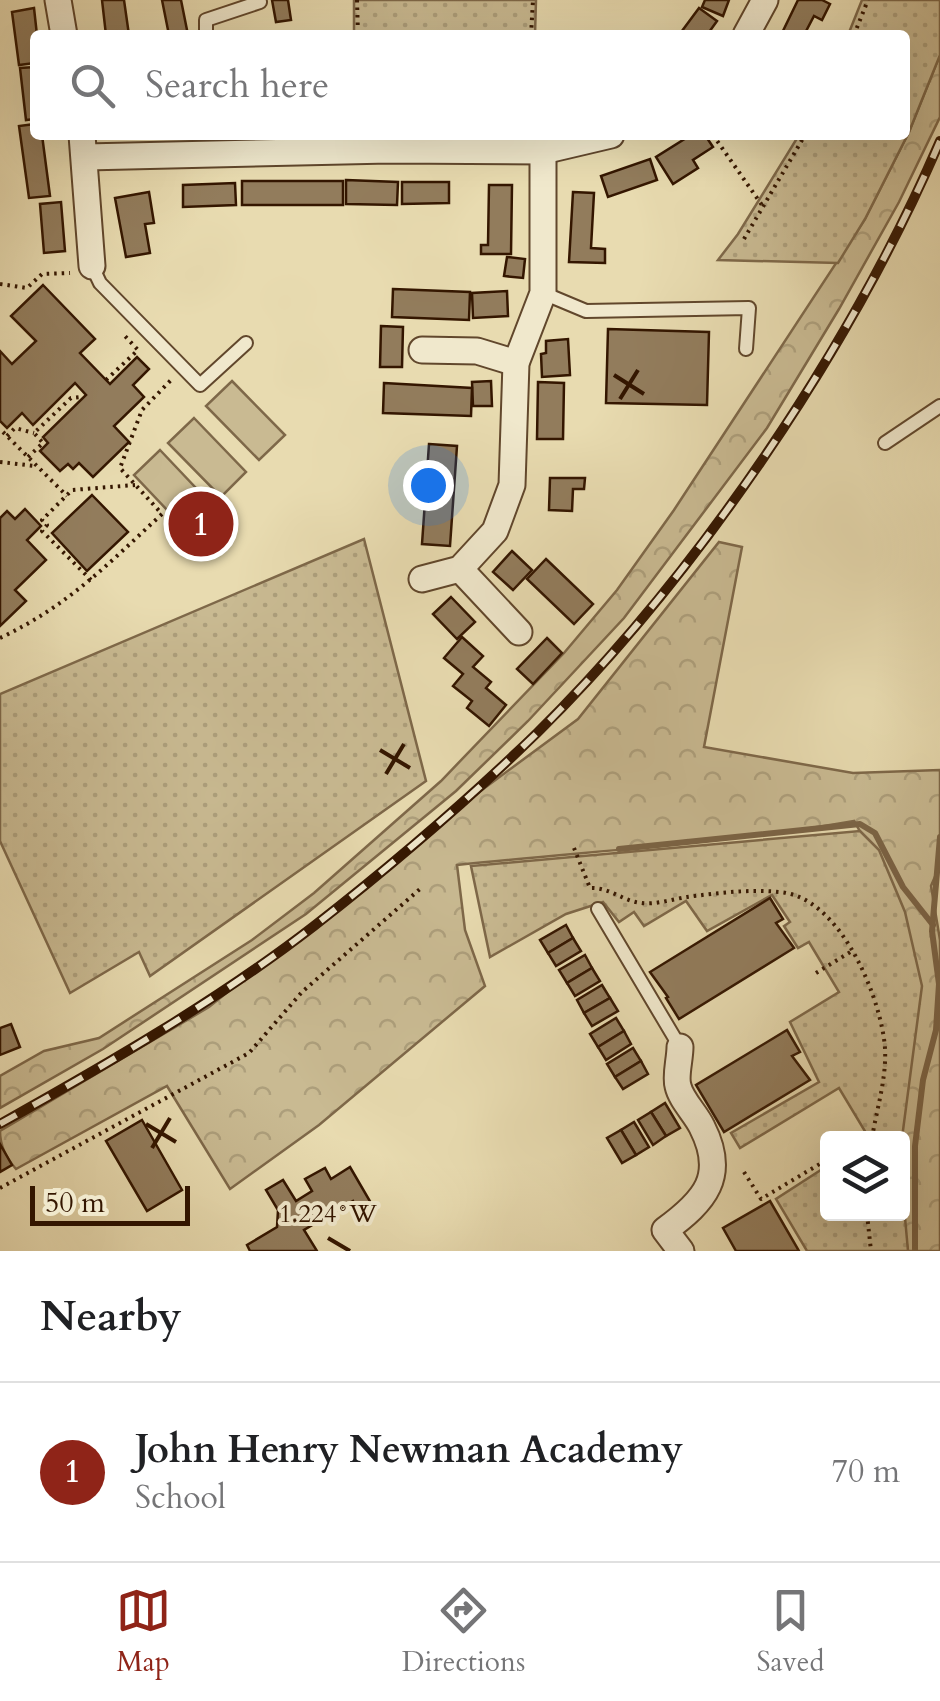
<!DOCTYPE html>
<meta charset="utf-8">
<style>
:root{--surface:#fff;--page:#f2f2f2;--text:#202124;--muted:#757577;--line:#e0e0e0;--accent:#8f2418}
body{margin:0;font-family:Cardo,serif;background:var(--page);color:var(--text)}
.controls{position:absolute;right:30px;bottom:30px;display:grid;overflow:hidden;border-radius:10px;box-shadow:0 10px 40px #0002}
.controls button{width:90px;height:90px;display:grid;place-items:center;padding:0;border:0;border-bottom:2px solid var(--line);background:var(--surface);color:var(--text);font:50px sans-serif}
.scale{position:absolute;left:30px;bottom:25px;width:160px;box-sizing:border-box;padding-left:10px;border:5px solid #341600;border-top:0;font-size:28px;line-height:35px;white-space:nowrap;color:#341600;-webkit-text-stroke:8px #f0e8cc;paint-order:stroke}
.you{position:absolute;left:428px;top:485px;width:35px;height:35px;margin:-25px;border:8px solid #fff;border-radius:50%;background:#1a73e8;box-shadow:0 0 0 15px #1a73e833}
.badge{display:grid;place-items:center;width:65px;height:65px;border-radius:50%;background:var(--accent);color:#fff;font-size:32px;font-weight:700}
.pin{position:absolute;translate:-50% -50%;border:5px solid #fff;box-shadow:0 2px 10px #0006}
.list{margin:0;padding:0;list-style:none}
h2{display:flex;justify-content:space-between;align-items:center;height:130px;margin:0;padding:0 40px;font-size:42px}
h2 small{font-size:32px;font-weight:400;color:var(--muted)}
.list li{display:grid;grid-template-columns:65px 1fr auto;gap:30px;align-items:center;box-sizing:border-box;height:180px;padding:0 40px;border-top:2px solid var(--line)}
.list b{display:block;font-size:38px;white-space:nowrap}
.list p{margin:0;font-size:32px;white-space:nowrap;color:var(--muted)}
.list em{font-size:32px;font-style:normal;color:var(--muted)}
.icon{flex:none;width:55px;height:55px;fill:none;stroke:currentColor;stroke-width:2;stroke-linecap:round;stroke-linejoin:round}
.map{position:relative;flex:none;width:940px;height:1251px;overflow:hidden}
.search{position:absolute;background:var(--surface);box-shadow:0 10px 40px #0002;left:30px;right:30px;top:30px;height:110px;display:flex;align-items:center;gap:25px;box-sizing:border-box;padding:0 35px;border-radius:10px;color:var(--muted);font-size:38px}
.sheet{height:310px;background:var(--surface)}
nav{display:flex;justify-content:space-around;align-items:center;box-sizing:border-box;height:140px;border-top:2px solid var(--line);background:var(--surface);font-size:28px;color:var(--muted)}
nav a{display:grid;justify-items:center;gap:5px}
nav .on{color:var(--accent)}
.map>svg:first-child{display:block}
.forest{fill:url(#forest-crowns);stroke:#7e6849;stroke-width:2.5}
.park{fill:url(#park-dots);stroke:#7e6849;stroke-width:2.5}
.pitch{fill:#c9ba92;stroke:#7e6849;stroke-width:2.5}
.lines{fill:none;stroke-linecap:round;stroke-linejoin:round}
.stream{stroke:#7b6446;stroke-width:6}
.building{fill:#927c5c;stroke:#341600;stroke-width:2.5}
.lane-casing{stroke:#61472c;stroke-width:16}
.street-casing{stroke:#61472c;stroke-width:29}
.path{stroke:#341600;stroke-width:4;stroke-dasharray:2.5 5;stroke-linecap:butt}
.lane{stroke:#f0e8cc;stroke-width:12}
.street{stroke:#f0e8cc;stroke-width:25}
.rail-casing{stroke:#341600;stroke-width:10}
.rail{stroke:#f0e8cc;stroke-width:6;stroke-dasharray:19;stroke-linecap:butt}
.ticks{fill:none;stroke:#341600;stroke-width:4}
.ticks-label{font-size:25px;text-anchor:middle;fill:#341600;stroke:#f0e8cc;stroke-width:8;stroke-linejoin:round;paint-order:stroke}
</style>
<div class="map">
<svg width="940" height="1251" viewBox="0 0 940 1251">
<defs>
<pattern id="forest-crowns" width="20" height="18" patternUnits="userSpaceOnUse" patternTransform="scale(2.5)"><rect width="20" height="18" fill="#c9ba92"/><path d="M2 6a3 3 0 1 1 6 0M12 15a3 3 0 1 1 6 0" fill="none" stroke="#ad9f7c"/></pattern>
<pattern id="park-dots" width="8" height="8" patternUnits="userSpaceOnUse" patternTransform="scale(2.5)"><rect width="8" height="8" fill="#c9ba92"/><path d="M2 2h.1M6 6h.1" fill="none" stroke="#ad9f7c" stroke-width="1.8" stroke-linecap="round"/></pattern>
</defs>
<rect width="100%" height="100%" fill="#e8dbb0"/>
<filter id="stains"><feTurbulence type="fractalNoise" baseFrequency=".002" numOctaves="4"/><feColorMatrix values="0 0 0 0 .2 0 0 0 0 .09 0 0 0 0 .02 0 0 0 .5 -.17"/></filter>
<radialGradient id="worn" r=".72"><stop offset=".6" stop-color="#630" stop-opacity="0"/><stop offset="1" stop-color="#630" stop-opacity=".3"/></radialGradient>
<g class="forest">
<polygon points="940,55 940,117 899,202 839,309 767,428 624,618 528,721 456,791 306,914 103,1049 0,1108 0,1076 44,1051 99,1038 252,940 314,893 441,781 564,653 617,590 674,510 865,219 909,132"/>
<path d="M719,542L742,547L704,747L853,773L940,770V865L931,886L940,940V1251H908L902,1214V1138H894L882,870L854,821C723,844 589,851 457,865L465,930L485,986L319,1125L230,1189L167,1086L16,1169C6,1158 0,1146 0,1131L209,1007L440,821L578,719Z"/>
</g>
<g class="park">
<polygon points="354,0 536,0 535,35 354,35"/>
<polygon points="862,0 940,0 940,55 909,132 865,219 838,263 718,260 738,234 799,135 905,135 905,35 848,35"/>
<polygon points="364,539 426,781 150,976 139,952 70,993 0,841 0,694"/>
<polygon points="860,831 879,850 905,912 922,986 902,1138 869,1138 839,1088 740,1148 731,1133 819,1082 790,1022 839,992 809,942 798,948 784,926 790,922 772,895 707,931 686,901 644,926 634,912 619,922 603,902 566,914 490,957 471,866"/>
<polygon points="827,1166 828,1214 902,1214 903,1195 908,1251 807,1251 776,1199"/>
</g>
<g class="pitch">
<polygon points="232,381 285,435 259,460 206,406"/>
<polygon points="194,418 246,472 221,497 168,443"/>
<polygon points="160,450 212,505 186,530 134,475"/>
</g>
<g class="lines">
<g class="stream">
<polyline points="619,849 860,824 875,833 903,887 933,925"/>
<polyline points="915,1251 915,1146 923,1080 936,1030 939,984 932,931 940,837"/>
</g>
</g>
<g class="building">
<polygon points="102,0 124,0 129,35 106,35"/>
<polygon points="162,0 181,0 188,35 169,35"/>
<polygon points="272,0 288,0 291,20 276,22"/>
<polygon points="705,0 729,0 723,16 702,7"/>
<polygon points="798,0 822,0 830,4 822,20 814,16 804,35 781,35"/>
<polygon points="34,8 37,35 35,63 19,65 12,12"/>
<polygon points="699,8 717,21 707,35 679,35"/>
<polygon points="35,67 35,119 26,120 20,68"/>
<polygon points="35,124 35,135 42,135 50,196 29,198 19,126"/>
<polygon points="691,135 705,135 713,147 693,160 698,168 673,184 656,157"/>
<polygon points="650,159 657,180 608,197 601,176"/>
<polygon points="346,180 398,182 397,205 346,204"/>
<rect x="242" y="181" width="101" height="24"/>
<polygon points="402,182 449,182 449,203 402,204"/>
<polygon points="235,183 236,205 183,207 183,185"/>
<polygon points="489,185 512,185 511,254 481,254 481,245 488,245"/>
<polygon points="149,192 154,223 145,224 150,253 126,257 115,198"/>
<polygon points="573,192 594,193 591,248 605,249 605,263 569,262"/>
<polygon points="61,202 65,251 44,253 40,204"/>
<polygon points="507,257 525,259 523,278 504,276"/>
<polygon points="43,285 95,339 80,353 110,384 137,357 149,369 133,385 144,397 114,426 129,442 93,477 79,463 73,469 68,464 60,471 40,451 48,443 43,437 86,395 75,383 33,425 22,413 7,428 0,421 0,351 12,364 36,341 11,316"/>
<polygon points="393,289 470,292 469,320 392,317"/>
<polygon points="507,291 508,316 473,318 472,293"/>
<polygon points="381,326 403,327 402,367 380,367"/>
<polygon points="608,329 709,332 707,405 606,403"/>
<polygon points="568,339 570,375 542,377 541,354 546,353 546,341"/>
<polygon points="491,381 492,406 473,406 472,382"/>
<polygon points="538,382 564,383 563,439 537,439"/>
<polygon points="384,383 472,388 471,416 383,413"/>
<polygon points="429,444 457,446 450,546 422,544"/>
<polygon points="550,478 585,478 584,489 573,489 572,511 549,510"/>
<polygon points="92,495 128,532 87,571 52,533"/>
<polygon points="25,509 41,526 27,540 46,560 15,590 26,601 0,626 0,518 7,511 15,519"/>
<polygon points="512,551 532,570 513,590 493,572"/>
<polygon points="546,559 593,604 574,624 527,579"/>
<polygon points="451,597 475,622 457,639 433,614"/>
<polygon points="462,637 483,656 473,667 491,682 486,688 506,705 489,726 467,708 472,701 453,686 463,674 444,658"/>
<polygon points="547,638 562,653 533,684 517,669"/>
<polygon points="770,898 783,919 776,923 794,948 679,1019 666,998 668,997 650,972"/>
<polygon points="566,925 573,938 548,953 540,940"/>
<polygon points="573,938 581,951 556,966 548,953"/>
<polygon points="585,955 592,968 567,983 559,970"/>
<polygon points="592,968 600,981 575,996 567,983"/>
<polygon points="602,985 610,998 584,1013 577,1000"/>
<polygon points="610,998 618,1011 592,1026 584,1013"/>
<polygon points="616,1018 624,1031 598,1047 590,1034"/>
<polygon points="11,1024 20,1047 0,1055 0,1028"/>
<polygon points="787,1030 800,1052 792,1056 810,1080 724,1132 696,1085"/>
<polygon points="624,1031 631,1044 606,1060 598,1047"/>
<polygon points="633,1048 641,1061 615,1077 607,1064"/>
<polygon points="641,1061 648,1074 623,1089 615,1077"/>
<polygon points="665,1103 680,1128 666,1136 651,1112"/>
<polygon points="651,1112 666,1136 653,1145 638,1120"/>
<polygon points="142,1120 182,1190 147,1211 106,1141"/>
<polygon points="634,1122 649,1147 636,1155 621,1130"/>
<polygon points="621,1130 636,1155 622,1163 607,1138"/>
<polygon points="0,1144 12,1165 0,1172"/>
<polygon points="350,1167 371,1203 358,1210 353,1201 304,1230 317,1251 250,1251 247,1245 277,1227 278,1210 266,1190 283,1180 296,1201 312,1191 305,1179 325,1168 331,1179"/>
<polygon points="770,1201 799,1251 736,1251 723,1228"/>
</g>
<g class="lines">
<g class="lane-casing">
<g id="lane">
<polyline points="206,35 206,20 260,2"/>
<polyline points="92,266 100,283 200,385 246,343"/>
<polyline points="543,293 586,311 749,308 746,349"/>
<polyline points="885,443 940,406"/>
<polyline points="598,909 680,1047"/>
</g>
</g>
<g class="street-casing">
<g id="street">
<polyline points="58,0 64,35"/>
<polyline points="746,35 765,0"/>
<polyline points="82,135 92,266"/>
<polyline points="86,157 389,150 543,151 611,135"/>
<polyline points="422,350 477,351 516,363"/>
<polyline points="460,569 519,632"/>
<polyline points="422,579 460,569 495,531 512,485 516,363 543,293 543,151"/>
<path d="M680,1047C680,1059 675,1076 678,1086C681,1100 696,1114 702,1127C727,1176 705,1201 665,1230L681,1251"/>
</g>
</g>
<g class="path">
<polyline points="357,0 358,35"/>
<polyline points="531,35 533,0"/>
<polyline points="854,35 868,0"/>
<polyline points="713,135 764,208"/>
<polyline points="744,239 805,135"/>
<polyline points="0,284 27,288 42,274 70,273"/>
<polyline points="106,380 138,350 123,334"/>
<polyline points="3,432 67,496"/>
<polyline points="7,436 15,428 34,433"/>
<polyline points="28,457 43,443 34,433 71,398 81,397"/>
<polyline points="0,462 35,466"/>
<polyline points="91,580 42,531 47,525 42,520 72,490 135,485"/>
<path d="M0,638C68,606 108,564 162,514L120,468L142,410L171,380"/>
<path d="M574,848L590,888C609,887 623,901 641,903C655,905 673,899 687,897C717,893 749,889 779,892C838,896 877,989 884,1039C889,1071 877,1107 872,1138"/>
<polyline points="816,973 852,951"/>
<polyline points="862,1138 873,1132"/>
<polyline points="744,1172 761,1199 828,1159"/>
<polyline points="0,1188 249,1053 302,992 420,889"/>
<polyline points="867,1214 871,1251"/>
</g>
<use href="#lane" class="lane"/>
<use href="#street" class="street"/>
<g class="rail-casing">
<path id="rail" d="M0,1124C107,1064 217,1001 314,926C391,866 467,801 537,733C698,574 851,348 940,141"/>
</g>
<use href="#rail" class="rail"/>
</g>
<path class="ticks" d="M614,375L644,394M620,399L638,370M380,750L410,768M386,774L404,744M146,1124L176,1142M152,1148L170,1118M328,1238L350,1251"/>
<g class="ticks-label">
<text x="328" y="1222">1.224°W</text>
</g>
<rect width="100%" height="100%" filter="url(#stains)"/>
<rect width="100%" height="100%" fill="url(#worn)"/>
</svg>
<div class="controls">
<button><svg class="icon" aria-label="layers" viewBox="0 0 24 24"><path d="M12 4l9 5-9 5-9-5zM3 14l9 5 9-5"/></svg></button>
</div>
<div class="scale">50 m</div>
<div class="you"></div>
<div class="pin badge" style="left:201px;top:524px">1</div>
<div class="search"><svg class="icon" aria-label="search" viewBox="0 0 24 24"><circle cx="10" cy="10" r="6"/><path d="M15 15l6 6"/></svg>Search here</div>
</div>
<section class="sheet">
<h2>Nearby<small></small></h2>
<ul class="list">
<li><span class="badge">1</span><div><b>John Henry Newman Academy</b><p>School</p></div><em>70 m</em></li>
</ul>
</section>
<nav>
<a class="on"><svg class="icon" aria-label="map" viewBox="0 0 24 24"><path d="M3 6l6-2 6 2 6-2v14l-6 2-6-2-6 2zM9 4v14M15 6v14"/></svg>Map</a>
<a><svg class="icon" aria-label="directions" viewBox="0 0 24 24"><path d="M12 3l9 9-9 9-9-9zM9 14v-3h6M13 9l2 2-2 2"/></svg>Directions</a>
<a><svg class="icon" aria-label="saved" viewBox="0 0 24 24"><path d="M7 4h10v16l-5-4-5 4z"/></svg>Saved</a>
</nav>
